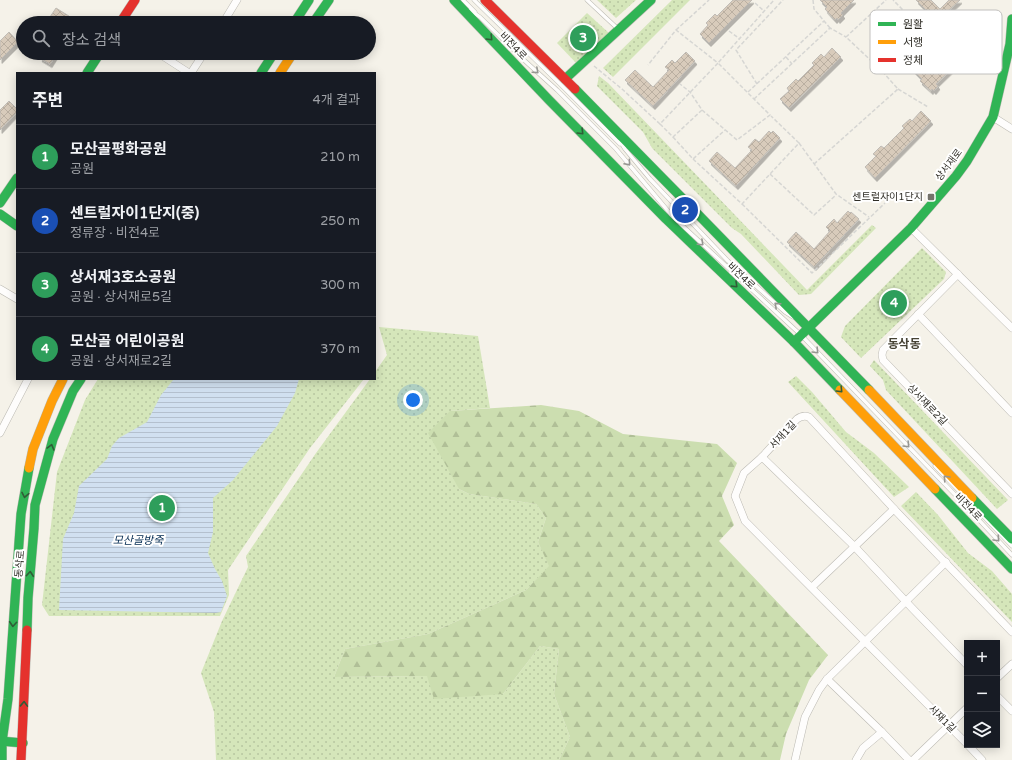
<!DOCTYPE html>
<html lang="ko">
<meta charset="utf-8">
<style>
:root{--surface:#171b24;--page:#20242c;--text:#f1f3f6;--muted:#9ea1a6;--line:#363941;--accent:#75736b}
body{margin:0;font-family:"Varela Round","Noto Sans KR",sans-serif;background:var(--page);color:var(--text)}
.controls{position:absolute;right:12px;bottom:12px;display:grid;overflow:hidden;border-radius:0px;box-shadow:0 2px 10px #0003}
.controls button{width:36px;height:36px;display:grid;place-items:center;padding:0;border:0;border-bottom:1px solid var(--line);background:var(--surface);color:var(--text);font:20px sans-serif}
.you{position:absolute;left:413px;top:400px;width:14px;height:14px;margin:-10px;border:3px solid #fff;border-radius:50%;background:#1a73e8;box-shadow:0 0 0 6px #1a73e833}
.badge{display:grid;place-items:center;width:26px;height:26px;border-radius:50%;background:var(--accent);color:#fff;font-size:13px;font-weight:700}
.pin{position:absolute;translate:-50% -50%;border:2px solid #fff;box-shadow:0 1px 4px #0006}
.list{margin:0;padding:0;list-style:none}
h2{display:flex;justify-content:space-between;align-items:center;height:52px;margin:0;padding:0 16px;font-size:17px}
h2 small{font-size:13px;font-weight:400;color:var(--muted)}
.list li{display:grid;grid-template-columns:26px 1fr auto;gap:12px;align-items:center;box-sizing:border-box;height:64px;padding:0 16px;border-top:1px solid var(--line)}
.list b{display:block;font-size:15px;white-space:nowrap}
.list p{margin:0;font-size:13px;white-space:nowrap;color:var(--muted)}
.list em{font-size:13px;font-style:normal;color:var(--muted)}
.icon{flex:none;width:22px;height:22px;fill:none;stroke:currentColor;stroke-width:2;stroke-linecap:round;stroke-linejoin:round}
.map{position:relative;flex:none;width:1012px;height:760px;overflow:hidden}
.search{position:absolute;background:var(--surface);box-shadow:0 2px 10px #0003;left:16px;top:16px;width:360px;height:44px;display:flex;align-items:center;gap:10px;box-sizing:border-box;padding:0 14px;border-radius:22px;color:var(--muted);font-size:15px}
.panel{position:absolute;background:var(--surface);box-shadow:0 2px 10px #0003;left:16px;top:72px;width:360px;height:308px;border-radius:0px}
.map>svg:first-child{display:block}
.green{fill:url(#green-dots)}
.forest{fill:url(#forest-firs)}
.water{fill:url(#water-rules)}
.building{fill:url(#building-cross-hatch);stroke:#c0bcb6;filter:url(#shadow)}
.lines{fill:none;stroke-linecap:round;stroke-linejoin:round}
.lane-casing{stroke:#bcbab3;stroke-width:4.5}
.street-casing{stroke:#bcbab3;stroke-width:8}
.fast-casing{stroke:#bcbab3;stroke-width:10}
.slow-casing{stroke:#bcbab3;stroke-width:10}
.jam-casing{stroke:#bcbab3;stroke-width:10}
.path{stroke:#d6d6d3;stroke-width:1.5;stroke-dasharray:4 2;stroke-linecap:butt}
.lane{stroke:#fefdfc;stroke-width:3.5}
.street{stroke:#fefdfc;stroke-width:7}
.fast{stroke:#30b455;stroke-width:9}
.slow{stroke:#ff9f0a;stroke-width:9}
.jam{stroke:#e5322d;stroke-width:9}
.oneway{stroke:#305d37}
.oneway2{stroke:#979692}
.poi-dot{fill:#75736b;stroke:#fff;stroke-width:1.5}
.labels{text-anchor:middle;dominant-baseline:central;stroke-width:4;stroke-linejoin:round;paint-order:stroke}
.street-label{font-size:10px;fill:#302e27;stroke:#fff}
.poi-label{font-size:10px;fill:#302e27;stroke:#fff;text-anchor:end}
.water-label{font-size:11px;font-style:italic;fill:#012950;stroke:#fff}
.quarter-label{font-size:12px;font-weight:bold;fill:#474335;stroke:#fff}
.key{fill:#fff;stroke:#c1c0be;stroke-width:1}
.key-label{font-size:11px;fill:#302e27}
</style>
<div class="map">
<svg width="1012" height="760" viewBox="0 0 1012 760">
<defs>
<pattern id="green-dots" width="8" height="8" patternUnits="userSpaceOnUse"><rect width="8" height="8" fill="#d5e6ba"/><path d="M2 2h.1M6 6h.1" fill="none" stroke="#b7c6a0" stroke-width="1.8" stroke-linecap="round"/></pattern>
<pattern id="forest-firs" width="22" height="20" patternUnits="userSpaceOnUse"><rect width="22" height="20" fill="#ccdeb0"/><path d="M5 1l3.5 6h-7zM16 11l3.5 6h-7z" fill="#b0bf97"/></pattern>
<pattern id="water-rules" width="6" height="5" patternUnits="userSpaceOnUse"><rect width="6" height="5" fill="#d1e0f0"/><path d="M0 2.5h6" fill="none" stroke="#b4c0ce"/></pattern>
<pattern id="building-cross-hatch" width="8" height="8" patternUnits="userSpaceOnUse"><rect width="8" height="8" fill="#d8cbbb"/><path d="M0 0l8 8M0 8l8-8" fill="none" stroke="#baafa1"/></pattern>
<filter id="shadow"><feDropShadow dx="2" dy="3.5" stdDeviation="0" flood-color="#0004"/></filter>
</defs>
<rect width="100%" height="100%" fill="#f5f2e9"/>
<g class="green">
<polygon points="597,0 636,0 616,18"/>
<polygon points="672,0 690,0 613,77 603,68"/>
<polygon points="587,13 610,34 578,65 557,43"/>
<polygon points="599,76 608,83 807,290 872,225 876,228 811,294 799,295 741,234 732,228 652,148 643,132 597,86"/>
<polygon points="922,248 946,272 944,279 861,358 841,337 845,326"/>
<polygon points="379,327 478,336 490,408 450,411 459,489 469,494 536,504 546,518 538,542 550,566 526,590 428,634 345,649 334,677 427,676 503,694 540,646 559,649 554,694 570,737 559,760 216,760 214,712 201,673 222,621 248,567 246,556 316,453 370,379 375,379 375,372 387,355"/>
<polygon points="874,360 1008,500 997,509 886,390 883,380 870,366"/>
<polygon points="796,376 812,392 846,432 874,453 909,487 894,497 788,382"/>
<polygon points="98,379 364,379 310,448 228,570 229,595 220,616 49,616 42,605 57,472 85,400"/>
<polygon points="916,492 938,515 968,553 992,571 1012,594 1012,622 901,506"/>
</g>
<polygon class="forest" points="541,405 579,411 623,434 717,444 737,463 722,496 734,525 719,541 828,655 809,680 786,734 780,760 559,760 570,737 554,694 559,649 540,646 503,694 434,699 427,676 334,677 345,649 428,634 526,590 549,566 538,542 546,518 536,504 469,494 459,489 428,433 450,411"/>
<polygon class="water" points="174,379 299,379 295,393 277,426 233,480 213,498 213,532 208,553 215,569 222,581 227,596 221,612 216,613 59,610 63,539 74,513 79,486 107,459 112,446 119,438 147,422 161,395"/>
<g class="building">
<polygon points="733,0 752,0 709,43 700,34 708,25 706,23 715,14 717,16"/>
<polygon points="820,0 854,0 841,13 843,15 838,20 837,18 835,20 825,9 827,7"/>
<polygon points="916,0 931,0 940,9 949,0 960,0 948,11 953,16 942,27 941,26 940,27 934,21 936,20"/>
<polygon points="56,8 80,23 46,23"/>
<polygon points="9,32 18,42 0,60 0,41"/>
<polygon points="832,48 841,57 789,108 780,99 789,91 787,88 796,79 798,81 814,65 812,63 821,54 824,57"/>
<polygon points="959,48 966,55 936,84 938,86 934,91 932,89 931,91 920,81 922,79 910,67 918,59 932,73 943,63 940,60 947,54 950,57"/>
<polygon points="686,52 695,61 653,106 625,80 635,70 653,87 669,70 665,67 672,60 675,63"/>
<polygon points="43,53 57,53 50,64 40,58"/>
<polygon points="9,101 17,109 17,112 0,130 0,110"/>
<polygon points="921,111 931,121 875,178 865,167 876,156 873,154 881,146 884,148 904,128 902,126 910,119 912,121"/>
<polygon points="769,131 771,133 773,131 780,138 736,186 709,161 717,152 735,168 752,150 748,147 755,139 759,142"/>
<polygon points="848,211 850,213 851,212 859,219 814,267 787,242 796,232 814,249 830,231 826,227 834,219 837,223"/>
</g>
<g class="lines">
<g class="lane-casing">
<g id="lane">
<polyline points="463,0 475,12"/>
<polyline points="474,0 560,84 620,144"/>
<polyline points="587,0 618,29"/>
<polyline points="470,10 480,17 525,61 557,90 616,149 674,218"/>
<polyline points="620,141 625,149 650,179 728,261 785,312 793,317"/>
<polyline points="673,217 801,335 963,503 1012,555"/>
<polyline points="935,466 1012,546"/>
</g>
</g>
<g class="street-casing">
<g id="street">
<polyline points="223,23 237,0"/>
<polyline points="158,53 189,73"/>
<polyline points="191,73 204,53"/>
<polyline points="993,117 1012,129"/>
<polyline points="911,228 1012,328"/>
<polyline points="958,274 883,350 882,355 883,360 1012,494"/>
<polyline points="0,289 17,299"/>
<polyline points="918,314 1012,413"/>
<polyline points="0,433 28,379"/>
<polyline points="762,457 854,546 912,608 967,665"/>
<polyline points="812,587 894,509"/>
<polyline points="997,678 1012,664"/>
<polyline points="827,679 882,732 909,760"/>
<polyline points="997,696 1012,711"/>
<path d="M967,744L745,521L735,496L744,473L762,457L797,419C801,416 804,415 809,417L894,509L1012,632"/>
<polyline points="968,745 982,760"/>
<polyline points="795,760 805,717 819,690 827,679 946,562"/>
<polyline points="856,760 863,748 882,732"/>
<polyline points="913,760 967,708"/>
</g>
</g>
<g class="fast-casing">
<g id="fast">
<polyline points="454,0 549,100 666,219 794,342 840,390"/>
<polyline points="294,23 309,0"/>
<polyline points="313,23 329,0"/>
<polyline points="87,73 100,53"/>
<polyline points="261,73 274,53"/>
<polyline points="565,79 651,0"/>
<polyline points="575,89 685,201 869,390"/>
<polyline points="0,203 17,178"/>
<polyline points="0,214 17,226"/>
<polyline points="794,342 911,228 956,176 967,161 993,117 1010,44 1012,19"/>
<polyline points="935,489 1012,569"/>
<polyline points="972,498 1012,539"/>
<polyline points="27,630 28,598 34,528 35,505 53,439 73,391 81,379"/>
<polyline points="0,741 23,743"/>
<polyline points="2,760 2,742 8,699 21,514 29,468"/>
</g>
</g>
<g class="slow-casing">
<g id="slow">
<polyline points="280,73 293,53"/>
<polyline points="840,390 935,489"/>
<polyline points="869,390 972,498"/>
<polyline points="29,468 33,449 52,401 63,379"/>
</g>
</g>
<g class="jam-casing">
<g id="jam">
<polyline points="485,0 575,89"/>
<polyline points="120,23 135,0"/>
<polyline points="21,760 27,630"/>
</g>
</g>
<g class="path">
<polyline points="813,0 814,9 830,28"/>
<polyline points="755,3 764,11"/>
<polyline points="676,30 709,0"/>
<polyline points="729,31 740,39"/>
<polyline points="786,57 792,64"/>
<polyline points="594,66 622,89 660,124 718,63 676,30 648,65"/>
<polyline points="881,70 925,32 893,0"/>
<polyline points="757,84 736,50 783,0"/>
<polyline points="898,89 928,107"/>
<polyline points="748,92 824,21"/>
<polyline points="754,99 830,28 846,37"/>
<polyline points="702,110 737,140 770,115 718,63 774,0"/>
<polyline points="660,124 673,137 702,110 690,92 680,84"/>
<polyline points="673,137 693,159 725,130"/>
<polyline points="799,143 836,194 869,217"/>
<polyline points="693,159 742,204 799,143 771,116"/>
<polyline points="814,164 898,89 881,70 846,37 886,0"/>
<polyline points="770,174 814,215 836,195"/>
<polyline points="742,204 812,273 885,203"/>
</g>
<use href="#lane" class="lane"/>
<use href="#street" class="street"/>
<use href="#fast" class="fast"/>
<use href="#slow" class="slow"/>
<use href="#jam" class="jam"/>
</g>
<defs><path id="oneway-chevron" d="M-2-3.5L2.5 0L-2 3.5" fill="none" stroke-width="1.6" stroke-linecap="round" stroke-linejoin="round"/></defs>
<g class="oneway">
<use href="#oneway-chevron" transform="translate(490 38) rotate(46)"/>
<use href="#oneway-chevron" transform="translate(581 132) rotate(45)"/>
<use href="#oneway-chevron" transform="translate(735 285) rotate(44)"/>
<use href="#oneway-chevron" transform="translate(840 390) rotate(46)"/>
<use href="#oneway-chevron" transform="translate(51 447) rotate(-75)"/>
<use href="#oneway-chevron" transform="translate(25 495) rotate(101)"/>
<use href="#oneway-chevron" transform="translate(30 574) rotate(-85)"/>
<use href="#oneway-chevron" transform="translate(13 624) rotate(94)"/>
<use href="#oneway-chevron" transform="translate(24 704) rotate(-88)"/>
</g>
<g class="oneway2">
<use href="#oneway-chevron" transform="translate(536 71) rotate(42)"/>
<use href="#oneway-chevron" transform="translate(628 163) rotate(49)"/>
<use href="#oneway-chevron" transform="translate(701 243) rotate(43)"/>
<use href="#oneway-chevron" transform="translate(777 305) rotate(-138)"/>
<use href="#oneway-chevron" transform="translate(816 351) rotate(46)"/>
<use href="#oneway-chevron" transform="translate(907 445) rotate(46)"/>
<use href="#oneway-chevron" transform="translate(946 478) rotate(-133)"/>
<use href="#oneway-chevron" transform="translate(997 539) rotate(47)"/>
</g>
<rect class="poi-dot" x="927" y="193" width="8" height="8" rx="2"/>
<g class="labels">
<g class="street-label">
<text transform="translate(513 46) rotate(46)">비전4로</text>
<text transform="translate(949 165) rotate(-53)">상서재로</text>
<text transform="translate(741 276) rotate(44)">비전4로</text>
<text transform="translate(927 405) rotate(46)">상서재로2길</text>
<text transform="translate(783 435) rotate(-47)">서재1길</text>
<text transform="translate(968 507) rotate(46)">비전4로</text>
<text transform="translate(20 564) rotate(-85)">동삭로</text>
<text transform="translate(942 719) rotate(45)">서재1길</text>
</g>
<g class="poi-label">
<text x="923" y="197">센트럴자이1단지</text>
</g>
<g class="water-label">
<text x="138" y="540">모산골방죽</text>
</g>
<g class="quarter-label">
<text x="904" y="344">동삭동</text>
</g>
</g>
<rect x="870" y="10" width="132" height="64" rx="6" class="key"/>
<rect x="878" y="22" width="18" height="4" fill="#30b455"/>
<rect x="878" y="40" width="18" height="4" fill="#ff9f0a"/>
<rect x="878" y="58" width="18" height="4" fill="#e5322d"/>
<g class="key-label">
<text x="903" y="28">원활</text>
<text x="903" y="46">서행</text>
<text x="903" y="64">정체</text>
</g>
</svg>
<div class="controls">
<button>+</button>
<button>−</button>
<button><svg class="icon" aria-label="layers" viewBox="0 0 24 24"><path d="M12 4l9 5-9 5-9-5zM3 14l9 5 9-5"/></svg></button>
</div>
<div class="you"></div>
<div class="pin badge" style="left:162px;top:508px;background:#2e9e5b">1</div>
<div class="pin badge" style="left:685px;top:210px;background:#1a4fb4">2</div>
<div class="pin badge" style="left:583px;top:38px;background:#2e9e5b">3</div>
<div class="pin badge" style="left:894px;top:303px;background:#2e9e5b">4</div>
<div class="search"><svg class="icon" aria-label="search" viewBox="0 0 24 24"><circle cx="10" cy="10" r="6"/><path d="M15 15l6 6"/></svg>장소 검색</div>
<section class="panel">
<h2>주변<small>4개 결과</small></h2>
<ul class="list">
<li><span class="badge" style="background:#2e9e5b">1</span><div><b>모산골평화공원</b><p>공원</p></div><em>210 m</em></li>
<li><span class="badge" style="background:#1a4fb4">2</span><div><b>센트럴자이1단지(중)</b><p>정류장 · 비전4로</p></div><em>250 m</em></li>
<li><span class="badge" style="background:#2e9e5b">3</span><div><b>상서재3호소공원</b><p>공원 · 상서재로5길</p></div><em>300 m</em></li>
<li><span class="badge" style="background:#2e9e5b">4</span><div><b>모산골 어린이공원</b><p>공원 · 상서재로2길</p></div><em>370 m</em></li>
</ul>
</section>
</div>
